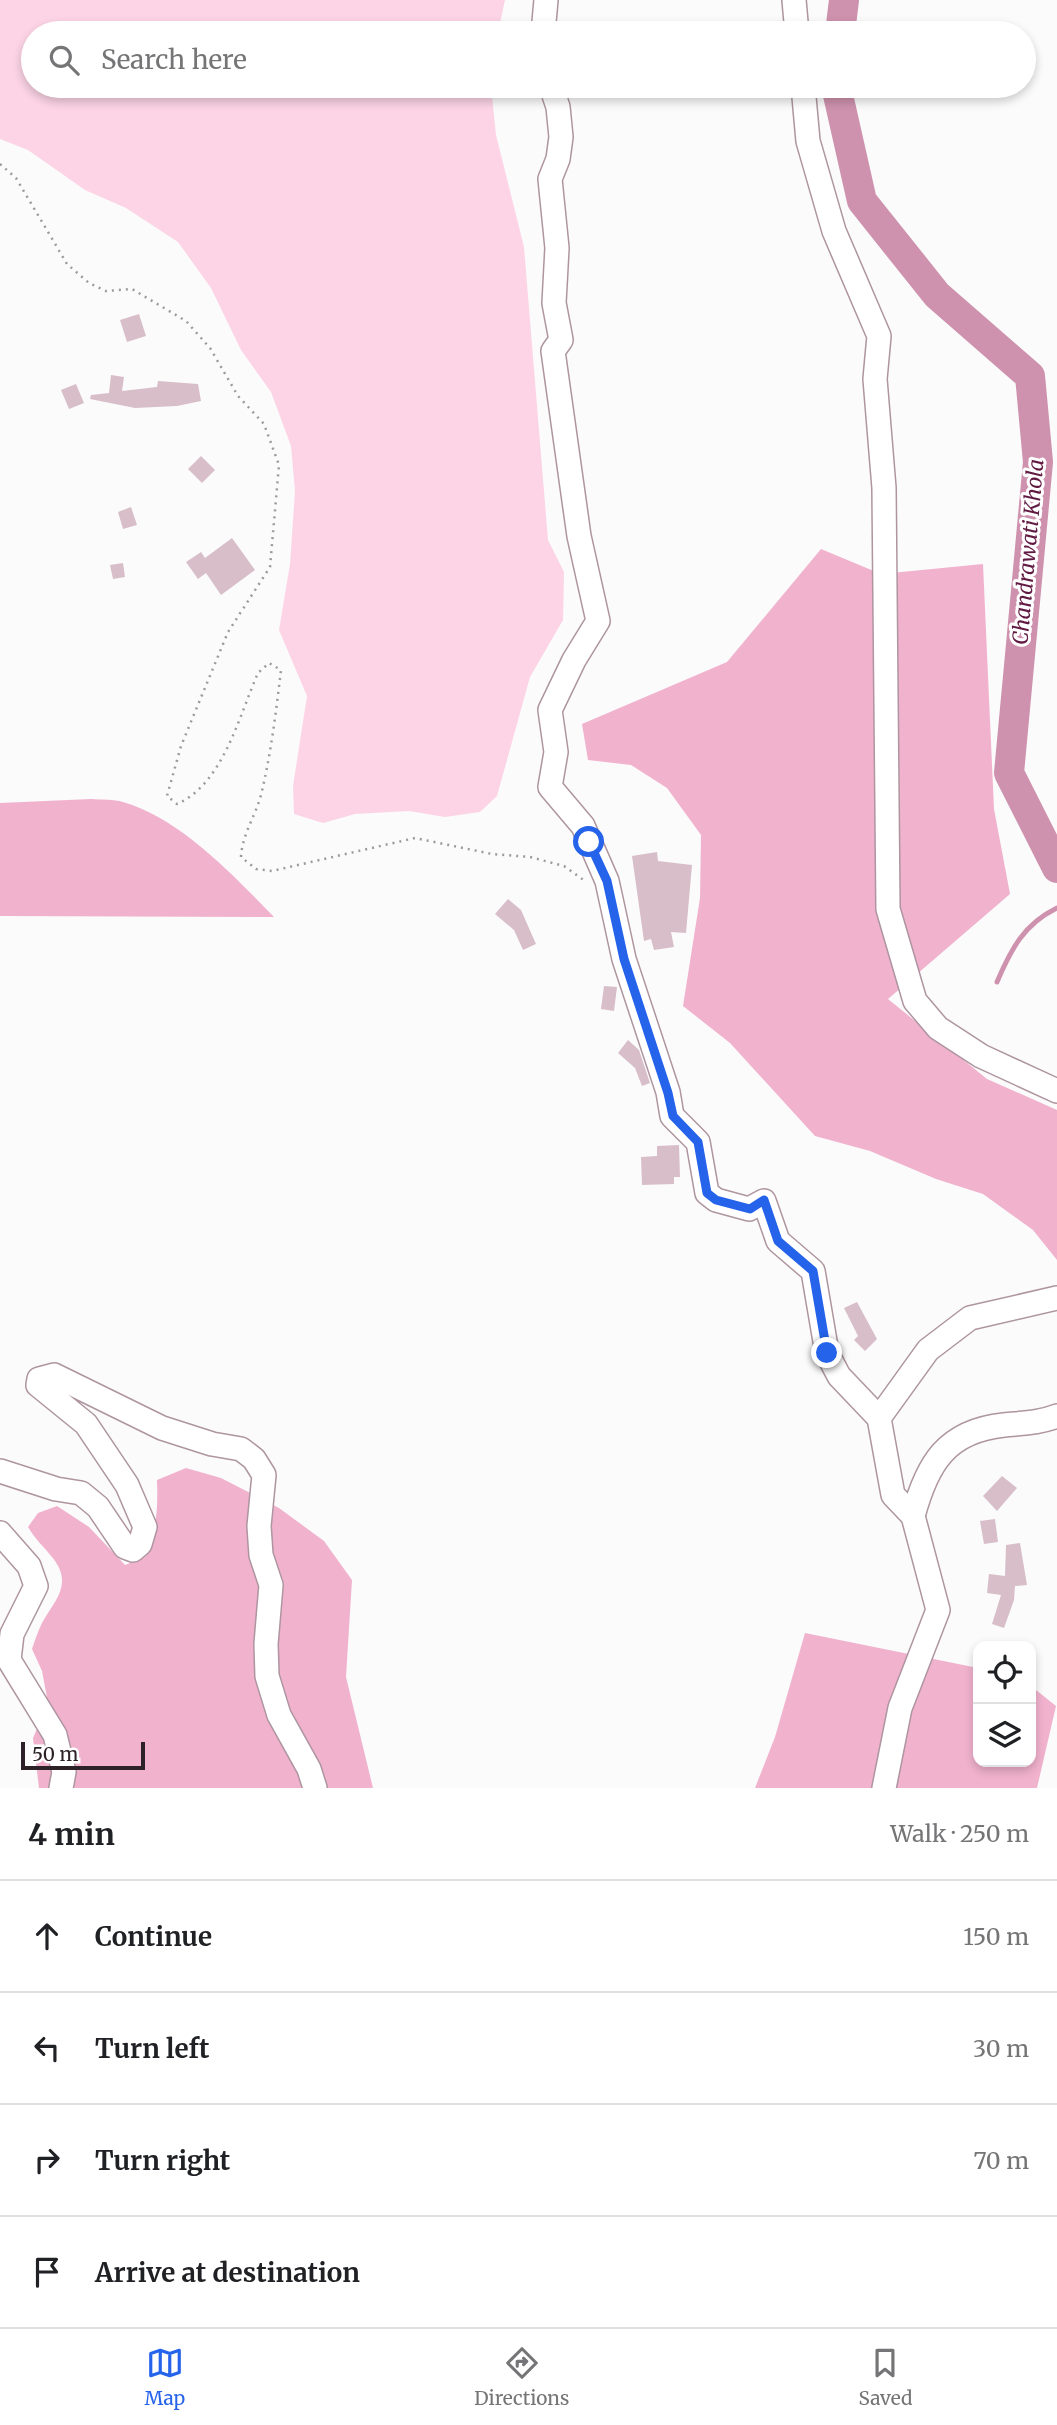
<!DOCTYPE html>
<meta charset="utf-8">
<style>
:root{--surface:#fff;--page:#f6f6f6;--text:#202124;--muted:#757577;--line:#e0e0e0;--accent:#2563eb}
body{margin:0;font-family:Merriweather,serif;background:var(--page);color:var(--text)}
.controls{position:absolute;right:21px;bottom:21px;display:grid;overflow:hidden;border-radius:14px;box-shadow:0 4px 10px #0003}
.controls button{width:63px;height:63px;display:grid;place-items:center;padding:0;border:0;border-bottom:2px solid var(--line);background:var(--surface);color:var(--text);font:35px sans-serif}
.scale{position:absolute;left:21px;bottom:18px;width:124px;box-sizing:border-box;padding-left:7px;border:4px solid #2b2126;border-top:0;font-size:19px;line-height:24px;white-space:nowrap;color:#2b2126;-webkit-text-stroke:5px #fff;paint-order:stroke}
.stop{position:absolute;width:21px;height:21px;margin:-16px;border:5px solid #2563eb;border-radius:50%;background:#fff}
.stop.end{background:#2563eb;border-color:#fff;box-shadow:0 2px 7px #0008}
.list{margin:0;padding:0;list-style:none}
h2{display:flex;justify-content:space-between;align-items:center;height:91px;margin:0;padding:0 28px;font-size:30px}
h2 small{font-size:23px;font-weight:400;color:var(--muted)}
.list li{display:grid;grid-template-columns:46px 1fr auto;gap:21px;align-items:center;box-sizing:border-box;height:112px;padding:0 28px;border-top:2px solid var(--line)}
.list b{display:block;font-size:26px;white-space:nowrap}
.list em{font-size:23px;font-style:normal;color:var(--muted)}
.icon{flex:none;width:38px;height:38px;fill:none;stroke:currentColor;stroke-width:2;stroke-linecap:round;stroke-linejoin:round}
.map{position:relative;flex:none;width:1057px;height:1788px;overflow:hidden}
.search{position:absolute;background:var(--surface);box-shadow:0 4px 10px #0003;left:21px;right:21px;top:21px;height:77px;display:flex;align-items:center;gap:18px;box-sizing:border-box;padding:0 24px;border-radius:38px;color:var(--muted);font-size:26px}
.sheet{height:539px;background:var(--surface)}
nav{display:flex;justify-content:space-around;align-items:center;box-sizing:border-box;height:98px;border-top:2px solid var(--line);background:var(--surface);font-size:19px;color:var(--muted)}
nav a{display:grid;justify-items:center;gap:4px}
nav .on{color:var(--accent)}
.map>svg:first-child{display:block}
.green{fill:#fcd4e5}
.forest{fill:#f1b2ce}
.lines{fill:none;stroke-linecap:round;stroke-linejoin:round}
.stream{stroke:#ce92ae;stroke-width:5}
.river{stroke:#ce92ae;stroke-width:30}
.building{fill:#d8bec9}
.minor-casing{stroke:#ae95a0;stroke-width:26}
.path{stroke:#9e999c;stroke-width:2.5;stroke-dasharray:2 5;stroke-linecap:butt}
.minor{stroke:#fff;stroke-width:23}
.route{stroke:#2563eb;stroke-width:9}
.labels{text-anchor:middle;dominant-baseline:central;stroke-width:6;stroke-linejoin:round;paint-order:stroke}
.water-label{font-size:21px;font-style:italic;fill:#601941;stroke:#fff}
</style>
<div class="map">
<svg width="1057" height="1788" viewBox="0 0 1057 1788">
<rect width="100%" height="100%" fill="#fbfbfb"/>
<polygon class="green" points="0,0 505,0 498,33 33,33 33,86 491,86 496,135 524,247 548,540 564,572 563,620 530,677 497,796 480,812 445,817 409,811 355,814 323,823 294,814 293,786 307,696 279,630 290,564 295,491 291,446 271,392 241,350 211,288 178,242 126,208 85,190 28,150 0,139"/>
<g class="forest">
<polygon points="821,549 881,574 983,564 994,809 1010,894 888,999 987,1079 1057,1110 1057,1260 1033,1230 983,1194 936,1179 870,1151 815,1136 730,1043 683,1006 700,898 701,835 667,788 631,765 588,760 582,724 727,662"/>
<path d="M91,799C101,800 114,799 123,802C181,819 233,875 274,917L0,916V803Z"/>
<path d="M186,1468L221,1478L279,1508L324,1541L352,1580L346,1677L373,1788H39L33,1738L48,1703L42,1671L32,1649C35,1640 38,1631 42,1623C55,1600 74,1584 52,1557C43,1546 35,1539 28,1527L38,1513L57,1506L89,1527L125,1565L145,1557C157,1530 158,1508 157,1480Z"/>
<polygon points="805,1633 978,1668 978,1762 1031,1762 1031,1686 1056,1706 1037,1788 755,1788 775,1737"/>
</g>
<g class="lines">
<path class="stream" d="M997,982C1011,949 1024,924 1057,908"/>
<g class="river">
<polyline points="840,33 844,0"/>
<polyline points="836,86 862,201 937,295 1030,376 1038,462 1009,773 1057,868"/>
</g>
</g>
<g class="building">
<polygon points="139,314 146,336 127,342 120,320"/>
<polygon points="111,375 124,377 122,391 157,387 158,381 198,384 201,401 177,406 135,408 90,399 91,395 109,393"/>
<polygon points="76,384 84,403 69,409 61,390"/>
<polygon points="201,456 215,470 202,483 188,469"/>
<polygon points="131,507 137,525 123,529 118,512"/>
<polygon points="232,538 255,570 221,595 206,573 198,579 186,562 201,552 205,558"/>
<polygon points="123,563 125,577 113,579 110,565"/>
<polygon points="657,852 658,861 692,865 686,933 671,932 674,947 654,950 651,939 644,941 632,856"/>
<polygon points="508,899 521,910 536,944 523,950 514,930 495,914"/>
<polygon points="604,986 617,987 614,1011 601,1009"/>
<polygon points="628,1040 639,1050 650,1083 642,1086 635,1068 618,1053"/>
<polygon points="679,1145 680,1177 674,1177 674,1184 642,1185 641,1157 657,1156 657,1146"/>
<polygon points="857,1302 877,1339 865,1351 854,1340 858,1336 844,1308"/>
<polygon points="1002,1476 1017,1488 997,1511 983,1496"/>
<polygon points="995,1519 998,1542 984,1544 980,1521"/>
<polygon points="1020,1543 1027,1585 1015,1586 1014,1600 1004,1628 992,1624 1001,1595 987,1593 989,1574 1005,1576 1006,1545"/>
</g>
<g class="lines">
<g class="minor-casing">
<g id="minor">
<polyline points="794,0 797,33"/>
<polyline points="543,33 546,0"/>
<polyline points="551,86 558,107 561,137 558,159 550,179 557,248 554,303 561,340 553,351 579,536 598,621 574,660 550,710 556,752 550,787 583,826 607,881 624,959 668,1092 672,1116 698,1142 707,1193 716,1200 749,1209 764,1201 778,1241 813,1271 827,1353 839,1376 879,1418"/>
<polyline points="803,86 808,141 834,231 879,336 875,379 884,488 888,909 915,1001 938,1028 981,1056 1057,1091"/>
<polyline points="0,1471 56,1489 81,1493 98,1507 125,1547 133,1550 140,1544 145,1527 127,1485 86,1424 38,1385 39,1379 54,1375 162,1428 212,1444 241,1449 254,1459 264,1475 259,1526 261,1555 271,1585 266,1644 267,1676 279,1715 309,1769 315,1788"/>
<path d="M913,1516C927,1464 946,1431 1004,1425C1023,1423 1039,1423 1057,1416"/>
<polyline points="0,1533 29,1566 36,1586 12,1634 9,1660 55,1735 64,1772 61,1788"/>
<polyline points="884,1788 900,1708 938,1610 913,1516 893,1495 879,1418 928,1350 970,1318 1057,1298"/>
</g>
</g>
<path class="path" d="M0,164L16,178L67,264L89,283L106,291L132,289L186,321L210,348L238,396L264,424L279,465L270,567L228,632L181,746L167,796L177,804C223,784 239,716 258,673L269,663L281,670C276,712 271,754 261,795C255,817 242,835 241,857L256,869L272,871L415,838L492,854L530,857L564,866L585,881"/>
<use href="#minor" class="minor"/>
</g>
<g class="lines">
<polyline class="route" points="589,842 607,881 624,959 668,1093 673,1116 698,1142 707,1193 716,1200 750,1209 764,1200 778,1241 813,1271 827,1353"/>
</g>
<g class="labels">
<g class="water-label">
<text transform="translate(1028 552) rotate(-85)">Chandrawati Khola</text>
</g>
</g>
</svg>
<div class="controls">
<button><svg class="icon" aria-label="locate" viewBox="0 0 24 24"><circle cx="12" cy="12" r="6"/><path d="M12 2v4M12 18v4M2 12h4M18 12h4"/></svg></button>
<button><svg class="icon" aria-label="layers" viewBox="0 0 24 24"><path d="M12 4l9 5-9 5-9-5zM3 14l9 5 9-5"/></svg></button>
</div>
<div class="scale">50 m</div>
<div class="stop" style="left:589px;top:842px"></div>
<div class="stop end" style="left:827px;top:1353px"></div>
<div class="search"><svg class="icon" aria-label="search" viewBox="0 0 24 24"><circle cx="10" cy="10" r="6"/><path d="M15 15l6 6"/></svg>Search here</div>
</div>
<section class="sheet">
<h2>4 min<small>Walk · 250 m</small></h2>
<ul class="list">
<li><svg class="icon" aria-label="ahead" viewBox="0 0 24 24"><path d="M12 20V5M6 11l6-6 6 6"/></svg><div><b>Continue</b></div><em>150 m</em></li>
<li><svg class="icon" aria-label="left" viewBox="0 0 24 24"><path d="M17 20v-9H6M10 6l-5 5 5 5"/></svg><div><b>Turn left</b></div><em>30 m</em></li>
<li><svg class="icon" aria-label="right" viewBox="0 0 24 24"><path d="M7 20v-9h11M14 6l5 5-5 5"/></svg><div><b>Turn right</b></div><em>70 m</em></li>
<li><svg class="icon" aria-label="arrive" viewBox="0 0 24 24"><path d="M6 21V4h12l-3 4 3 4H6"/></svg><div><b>Arrive at destination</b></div></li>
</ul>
</section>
<nav>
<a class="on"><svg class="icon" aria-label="map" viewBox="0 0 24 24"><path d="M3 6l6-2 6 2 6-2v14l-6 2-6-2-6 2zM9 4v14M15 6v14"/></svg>Map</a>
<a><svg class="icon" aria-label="directions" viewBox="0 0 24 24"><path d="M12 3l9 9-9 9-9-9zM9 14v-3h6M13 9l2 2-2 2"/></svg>Directions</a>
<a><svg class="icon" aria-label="saved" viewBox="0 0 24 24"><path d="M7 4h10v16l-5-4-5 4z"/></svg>Saved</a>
</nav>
